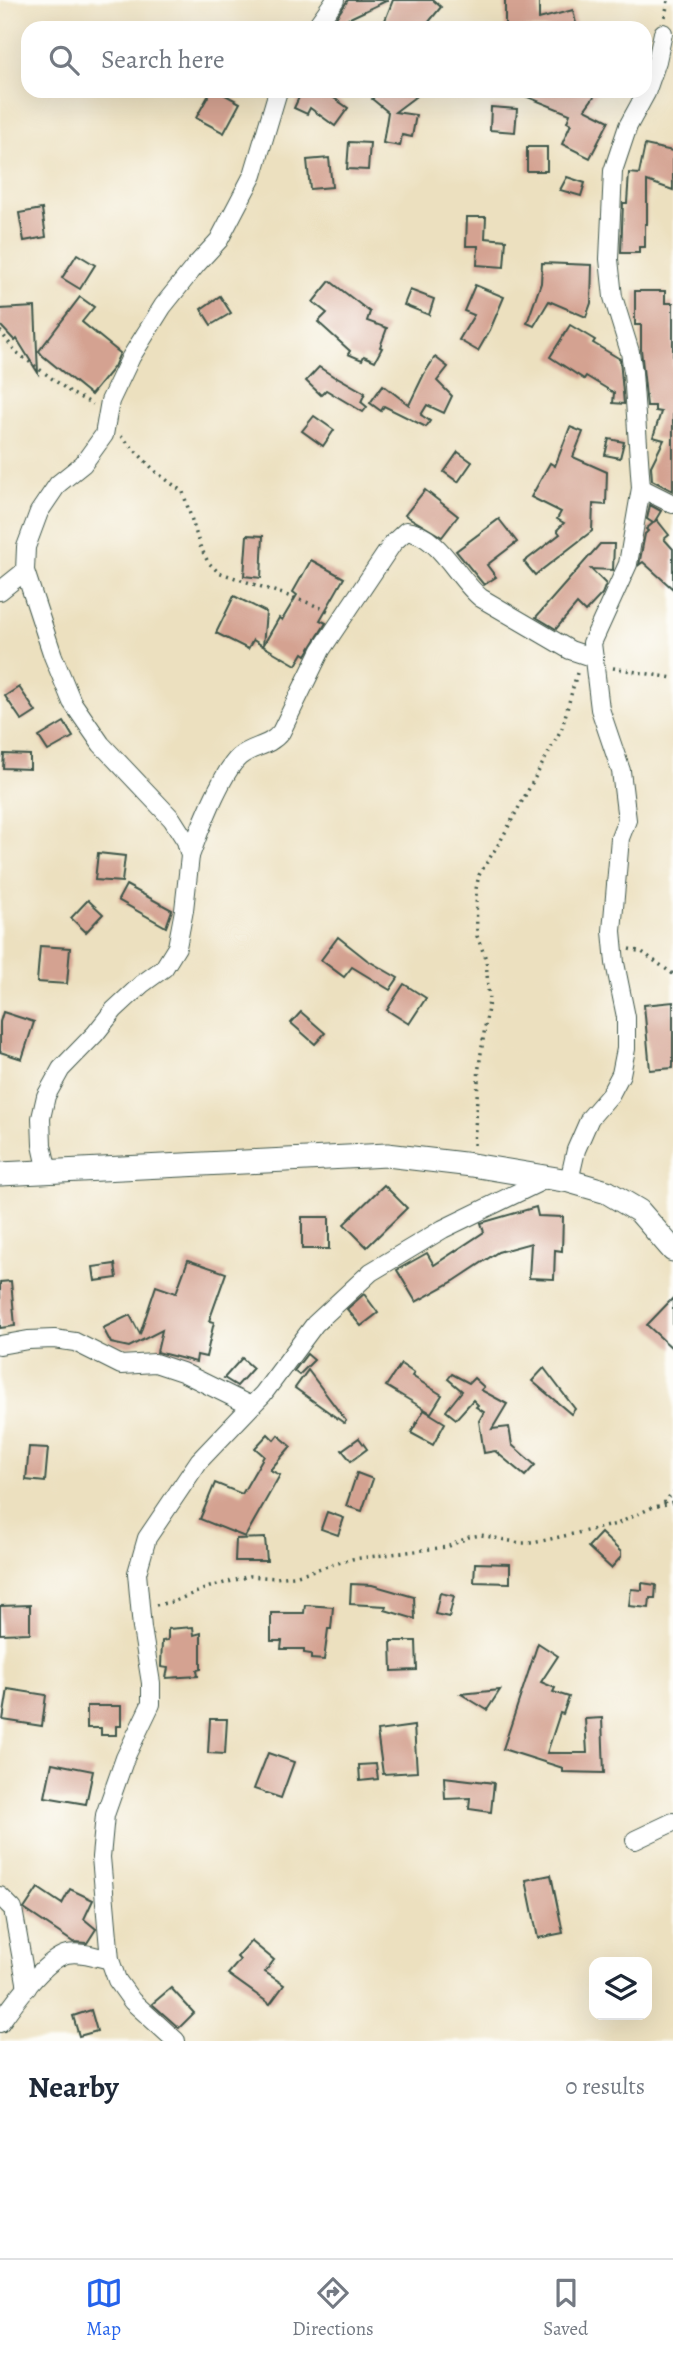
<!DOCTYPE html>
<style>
:root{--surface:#fff;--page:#f2f2f3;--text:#1f2937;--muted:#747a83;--line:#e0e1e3;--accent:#2563eb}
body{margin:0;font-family:Alegreya,serif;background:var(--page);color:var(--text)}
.controls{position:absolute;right:21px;bottom:21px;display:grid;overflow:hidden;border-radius:14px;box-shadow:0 7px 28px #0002}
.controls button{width:63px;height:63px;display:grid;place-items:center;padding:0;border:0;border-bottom:2px solid var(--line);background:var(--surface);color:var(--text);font:35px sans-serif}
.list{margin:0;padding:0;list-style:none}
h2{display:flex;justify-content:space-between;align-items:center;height:91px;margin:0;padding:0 28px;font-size:30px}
h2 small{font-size:23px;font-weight:400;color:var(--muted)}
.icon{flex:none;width:38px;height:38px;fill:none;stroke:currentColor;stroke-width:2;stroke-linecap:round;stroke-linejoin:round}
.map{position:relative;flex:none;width:673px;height:2041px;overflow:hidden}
.search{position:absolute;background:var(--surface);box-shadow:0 7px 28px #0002;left:21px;right:21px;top:21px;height:77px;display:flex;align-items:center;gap:18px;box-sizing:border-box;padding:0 24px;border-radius:21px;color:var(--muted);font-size:26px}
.sheet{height:217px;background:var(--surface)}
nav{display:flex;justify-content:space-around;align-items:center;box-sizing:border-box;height:98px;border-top:2px solid var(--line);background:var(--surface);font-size:19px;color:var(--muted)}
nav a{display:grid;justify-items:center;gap:4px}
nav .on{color:var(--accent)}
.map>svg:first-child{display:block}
.building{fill:#d4a291}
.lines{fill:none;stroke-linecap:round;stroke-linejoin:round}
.minor-casing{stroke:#3e5549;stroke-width:20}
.tertiary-casing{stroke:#3e5549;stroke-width:25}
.path{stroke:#3e5549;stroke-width:3.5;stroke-dasharray:2 5;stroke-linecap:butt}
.minor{stroke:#fff;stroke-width:18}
.tertiary{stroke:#fff;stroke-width:23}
</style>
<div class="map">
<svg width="673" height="2041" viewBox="0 0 673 2041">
<rect width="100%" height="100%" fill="#fdfcf7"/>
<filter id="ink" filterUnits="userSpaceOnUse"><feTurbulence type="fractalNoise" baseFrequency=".0143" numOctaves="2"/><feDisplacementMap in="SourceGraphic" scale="14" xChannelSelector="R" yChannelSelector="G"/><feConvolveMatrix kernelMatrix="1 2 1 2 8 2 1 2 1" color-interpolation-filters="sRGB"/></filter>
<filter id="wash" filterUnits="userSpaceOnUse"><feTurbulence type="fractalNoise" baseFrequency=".00686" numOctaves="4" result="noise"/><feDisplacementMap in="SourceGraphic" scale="28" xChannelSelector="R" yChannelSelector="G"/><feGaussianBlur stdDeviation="1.57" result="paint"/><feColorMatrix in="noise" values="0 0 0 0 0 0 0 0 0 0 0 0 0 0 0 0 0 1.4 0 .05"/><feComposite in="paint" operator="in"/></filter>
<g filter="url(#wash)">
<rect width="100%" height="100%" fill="#ece0bf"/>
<g id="blocks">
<g class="building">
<polygon points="348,0 388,0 329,28"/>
<polygon points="393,0 433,0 441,7 424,28 382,28"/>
<polygon points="505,0 539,0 539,19 573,10 577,28 505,28"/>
<polygon points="211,91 218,91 240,103 224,133 196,118"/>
<polygon points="302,91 324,91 348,108 335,126 310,108 307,114 294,108"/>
<polygon points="379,91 423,91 395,112 416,115 412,137 402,135 400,146 383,143 388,112 372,99"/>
<polygon points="513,91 598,91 585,109 609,121 590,158 562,144 571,124 567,122 570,114"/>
<polygon points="491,107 517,109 515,132 490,130"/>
<polygon points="349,142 370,143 368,170 347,169"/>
<polygon points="645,145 673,151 673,190 647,181 647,224 645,224 645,247 639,247 639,253 621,253 623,203 627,203 629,173 639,174"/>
<rect x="527" y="147" width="20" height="24"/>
<polygon points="329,158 332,187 310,189 307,160"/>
<polygon points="567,177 585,183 581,196 560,190"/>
<polygon points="42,209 46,237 24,241 19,213"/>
<polygon points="467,217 486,217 485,238 506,240 504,267 477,265 478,246 466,246"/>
<polygon points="77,254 95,265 80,289 62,278"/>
<polygon points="542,263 592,265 591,303 586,317 549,301 534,326 527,323 541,283"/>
<polygon points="330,281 370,312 367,321 387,328 380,347 382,348 375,361 364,356 362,360 348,354 350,351 318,322 327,313 313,302"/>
<polygon points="475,285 504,297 490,330 478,351 459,340 474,315 464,311"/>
<polygon points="410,290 434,299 429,315 404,305"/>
<polygon points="635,291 665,291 665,303 673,303 673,491 652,480 651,466 664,440 653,437 661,412 655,411 655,406 647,406 641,349 641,325 635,325"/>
<polygon points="220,296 231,313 211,325 201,309"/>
<polygon points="80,297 94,307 82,322 120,353 114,367 91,395 43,356 39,351"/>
<polygon points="35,307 38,373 17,339 15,341 0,325 0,309"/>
<polygon points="570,325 595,340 593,343 620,359 624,404 613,403 614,393 586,376 584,379 550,357"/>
<polygon points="435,357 448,367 437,381 452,396 444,413 427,405 421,415 430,421 426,427 384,406 381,411 370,403 383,385 409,405 424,374"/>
<polygon points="319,367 336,378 337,377 365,393 361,402 367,407 363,412 326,390 321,395 306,381"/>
<polygon points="314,416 334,430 323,446 302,431"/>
<polygon points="570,427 583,432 573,457 607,472 606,505 593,504 592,531 535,575 524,562 560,534 557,530 564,523 557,519 561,512 531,497 550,463 555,466"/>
<polygon points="609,439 624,442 620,458 605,455"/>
<polygon points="458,452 472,462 458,482 444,472"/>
<polygon points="425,490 458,516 442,537 405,515"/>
<polygon points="650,505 661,511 655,521 657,520 669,535 664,539 673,549 673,589 643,562 639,565 645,534 648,531 646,529 653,523 647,519"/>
<polygon points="499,519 517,542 487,565 496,577 484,585 456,551"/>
<polygon points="247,535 263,536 261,578 244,576"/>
<polygon points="600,544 614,544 613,570 591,569 606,584 602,594 585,612 577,604 556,629 536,617"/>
<polygon points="311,560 344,578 320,620 326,623 306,655 303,653 296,665 263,646 279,618 282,620 297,595 293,592"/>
<polygon points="234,596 266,612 263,646 253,640 248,649 216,633"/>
<polygon points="19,687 36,712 22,721 5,696"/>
<polygon points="64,722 73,737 48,751 39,737"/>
<polygon points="4,754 30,755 30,769 3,768"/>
<polygon points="98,853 125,856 122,882 95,880"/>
<polygon points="126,885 172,910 166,927 118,900"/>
<polygon points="88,900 103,914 86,932 71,918"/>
<polygon points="338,937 367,960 398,978 390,990 352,967 344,977 321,960"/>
<polygon points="40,946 70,948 67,984 37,982"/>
<polygon points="404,984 426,998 409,1024 387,1010"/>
<polygon points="673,1002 673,1068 650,1070 644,1005"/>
<polygon points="3,1012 34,1022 22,1059 0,1052 0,1022"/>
<polygon points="301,1012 325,1033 315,1044 291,1023"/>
<polygon points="384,1185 407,1208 367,1247 344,1224"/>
<polygon points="536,1207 538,1216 563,1217 562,1251 555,1250 554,1279 529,1278 531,1243 498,1252 454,1281 416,1302 397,1270 427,1253 434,1265 484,1232 481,1223"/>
<rect x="302" y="1217" width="27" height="32"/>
<polygon points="188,1260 226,1273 209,1321 214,1322 206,1357 197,1355 196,1362 157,1352 162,1330 129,1347 111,1343 103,1328 130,1315 140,1334 156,1286 176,1293"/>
<polygon points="115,1264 117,1278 95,1281 93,1267"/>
<polygon points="11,1281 15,1326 0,1328 0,1282"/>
<polygon points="364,1294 378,1313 361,1326 347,1309"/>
<polygon points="673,1298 673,1349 647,1325"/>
<polygon points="307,1354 314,1360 299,1375 294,1371"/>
<polygon points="242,1358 253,1368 237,1386 224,1378"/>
<polygon points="401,1364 414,1373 412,1376 442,1395 431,1413 386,1386"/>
<polygon points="544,1368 575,1409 571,1414 532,1381"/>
<polygon points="308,1370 346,1421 344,1423 295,1388"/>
<polygon points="452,1374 469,1383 474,1378 484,1387 481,1390 507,1404 492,1429 509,1427 512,1445 535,1465 525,1476 495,1451 484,1453 479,1421 484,1412 476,1407 478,1405 473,1400 456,1419 446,1411 462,1391 448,1379"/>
<polygon points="424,1410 445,1423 433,1445 411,1433"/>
<polygon points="268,1434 274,1440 278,1435 291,1446 270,1470 280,1475 245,1537 200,1519 215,1483 242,1494 264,1456 255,1448"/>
<polygon points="359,1438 367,1449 351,1461 342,1450"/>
<polygon points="29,1447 48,1448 45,1482 26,1480"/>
<polygon points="357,1473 373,1479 362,1511 346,1506"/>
<polygon points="327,1512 344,1518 338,1535 321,1529"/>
<polygon points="601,1533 621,1552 621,1557 611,1568 588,1547"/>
<polygon points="265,1538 267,1561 235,1561 236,1539"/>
<polygon points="475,1563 510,1564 510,1583 474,1582"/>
<polygon points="642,1583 656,1585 655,1598 650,1598 649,1608 629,1606 631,1589 642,1590"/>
<polygon points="351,1584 372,1585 414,1597 415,1619 385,1610 386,1606 350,1604"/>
<polygon points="440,1593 454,1596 449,1617 435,1614"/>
<polygon points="30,1605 30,1633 0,1634 0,1606"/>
<polygon points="305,1605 333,1607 331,1629 328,1629 324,1660 311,1659 311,1654 304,1653 304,1649 281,1649 282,1641 271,1641 271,1613 304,1613"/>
<polygon points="193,1627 194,1635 201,1633 201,1669 197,1670 198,1676 166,1678 168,1668 161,1667 162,1641 168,1640 168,1629"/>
<polygon points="391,1641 416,1641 417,1670 392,1671"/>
<polygon points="538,1643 558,1656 541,1682 555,1688 553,1692 569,1697 563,1714 560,1713 547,1753 587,1753 585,1719 602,1718 604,1773 563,1772 563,1768 503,1749"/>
<polygon points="8,1689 46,1695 42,1726 3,1720"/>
<polygon points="500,1690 487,1710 461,1694"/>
<polygon points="87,1706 121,1706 121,1726 116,1726 116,1735 101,1735 101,1728 87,1728"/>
<polygon points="210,1719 227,1719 225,1754 208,1753"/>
<polygon points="414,1726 417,1772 383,1774 377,1731"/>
<polygon points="268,1753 294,1762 281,1798 254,1789"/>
<polygon points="52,1763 93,1771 86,1804 45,1797"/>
<polygon points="376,1764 378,1779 360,1781 359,1765"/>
<polygon points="444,1777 494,1783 491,1812 469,1809 470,1798 445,1799"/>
<polygon points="551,1875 563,1933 538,1938 526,1880"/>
<polygon points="38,1888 62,1904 70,1889 93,1900 84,1919 96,1929 87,1943 73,1942 24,1909"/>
<polygon points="251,1941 274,1960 265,1972 284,1985 270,2004 228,1974 240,1960 237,1957"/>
<polygon points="171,1988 194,2013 179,2028 152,2004"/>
<polygon points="91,2010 97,2031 79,2036 73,2016"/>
</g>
</g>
</g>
<g filter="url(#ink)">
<use href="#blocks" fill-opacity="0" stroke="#3e5549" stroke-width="2"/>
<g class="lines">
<g class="minor-casing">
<g id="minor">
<polyline points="315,28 335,0"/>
<polyline points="641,488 673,504"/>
<polyline points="0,591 25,571"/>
<path d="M190,856C198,833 222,772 239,757C253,745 268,748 281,732L321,650L393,543L406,531C440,535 456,578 481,598L570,650L594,658"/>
<polyline points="48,1172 42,1145 41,1118 46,1096 61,1069 95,1034 114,1010 142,984 164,968 177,947 184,910 190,856 186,841 172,819 101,744 72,702 53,656 25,571 26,547 39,512 58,484 83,464 104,435 110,401 131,357 163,306 196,265 219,240 253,175 278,91"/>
<polyline points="569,1181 576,1150 590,1118 610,1095 621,1074 626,1049 626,1017 615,963 612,931 620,838 627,820 621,771 600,709 592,643 628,564 641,488 633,372 630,352 613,297 609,259 613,171 628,126 646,93 657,61 663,33"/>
<polyline points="0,1345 28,1340 54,1339 75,1342 121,1365 155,1363 182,1372 251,1406"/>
<polyline points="635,1840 673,1822"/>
<polyline points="0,1896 13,1909 27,1988"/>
<path d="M0,2023C13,2004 45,1959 67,1954C81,1951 97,1957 110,1960"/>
<polyline points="176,2041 132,2001 117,1980 110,1960 101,1857 105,1815 125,1758 151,1704 151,1683 142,1628 137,1573 147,1538 199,1461 263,1394 315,1324 371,1272 443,1229 548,1178"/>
</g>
</g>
<g class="tertiary-casing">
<polyline id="tertiary" points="0,1174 387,1155 472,1165 569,1181 607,1192 639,1211 673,1250"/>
</g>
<g class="path">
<polyline points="665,17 668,0"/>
<polyline points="0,331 16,352 73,394 93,404"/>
<polyline points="121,436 156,472 183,492 200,546 208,562 218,572 309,603 328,611"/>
<polyline points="613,668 673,678"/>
<polyline points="629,949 642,952 673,974"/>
<polyline points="474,1145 479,1066 489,1001 486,959 477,936 476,889 479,875 501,840 562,728 577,673"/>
<polyline points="664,1503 673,1492"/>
<polyline points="156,1605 172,1602 210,1587 250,1576 276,1578 294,1576 352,1559 447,1547 469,1537 481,1535 520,1543 533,1543 617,1524 651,1508 673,1502"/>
</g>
<use href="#minor" class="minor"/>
<use href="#tertiary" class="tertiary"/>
</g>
</g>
</svg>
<div class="controls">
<button><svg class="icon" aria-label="layers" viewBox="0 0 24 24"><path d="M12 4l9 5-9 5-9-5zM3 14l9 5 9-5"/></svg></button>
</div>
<div class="search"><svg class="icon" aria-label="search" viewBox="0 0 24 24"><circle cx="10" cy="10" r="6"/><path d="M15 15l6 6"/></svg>Search here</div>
</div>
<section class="sheet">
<h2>Nearby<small>0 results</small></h2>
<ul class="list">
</ul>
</section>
<nav>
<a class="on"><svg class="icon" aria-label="map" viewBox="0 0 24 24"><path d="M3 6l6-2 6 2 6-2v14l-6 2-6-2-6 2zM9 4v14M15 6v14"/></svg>Map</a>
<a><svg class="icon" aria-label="directions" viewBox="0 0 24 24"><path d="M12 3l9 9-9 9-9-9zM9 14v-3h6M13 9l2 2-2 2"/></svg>Directions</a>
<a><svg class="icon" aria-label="saved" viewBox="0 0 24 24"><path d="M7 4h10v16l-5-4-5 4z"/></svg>Saved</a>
</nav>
